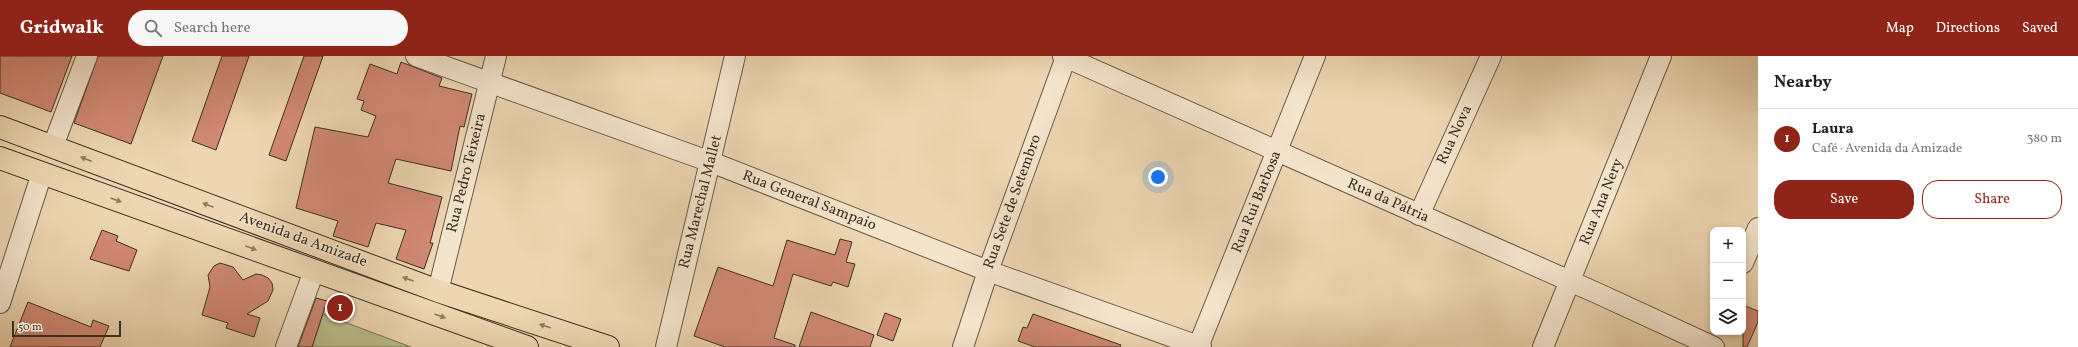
<!DOCTYPE html>
<meta charset="utf-8">
<style>
:root{--surface:#fff;--page:#f6f6f6;--text:#222;--muted:#767676;--line:#e0e0e0;--accent:#8f2418}
body{margin:0;font-family:Vollkorn,serif;background:var(--page);color:var(--text)}
.controls{position:absolute;right:12px;bottom:12px;display:grid;overflow:hidden;border-radius:8px;box-shadow:0 2px 6px #0003}
.controls button{width:36px;height:36px;display:grid;place-items:center;padding:0;border:0;border-bottom:1px solid var(--line);background:var(--surface);color:var(--text);font:20px sans-serif}
.scale{position:absolute;left:12px;bottom:10px;width:109px;box-sizing:border-box;padding-left:4px;border:2px solid #3c3023;border-top:0;font-size:11px;line-height:14px;white-space:nowrap;color:#3c3023;-webkit-text-stroke:3px #f3e4cc;paint-order:stroke}
.you{position:absolute;left:1158px;top:121px;width:14px;height:14px;margin:-10px;border:3px solid #fff;border-radius:50%;background:#1a73e8;box-shadow:0 0 0 6px #1a73e833}
.badge{display:grid;place-items:center;width:26px;height:26px;border-radius:50%;background:var(--accent);color:#fff;font-size:13px;font-weight:700}
.pin{position:absolute;translate:-50% -50%;border:2px solid #fff;box-shadow:0 1px 4px #0006}
.list{margin:0;padding:0;list-style:none}
h2{display:flex;justify-content:space-between;align-items:center;height:52px;margin:0;padding:0 16px;font-size:17px}
h2 small{font-size:13px;font-weight:400;color:var(--muted)}
.list li{display:grid;grid-template-columns:26px 1fr auto;gap:12px;align-items:center;box-sizing:border-box;height:60px;padding:0 16px;border-top:1px solid var(--line)}
.list b{display:block;font-size:15px;white-space:nowrap}
.list p{margin:0;font-size:13px;white-space:nowrap;color:var(--muted)}
.list em{font-size:13px;font-style:normal;color:var(--muted)}
.actions{display:flex;gap:8px;padding:12px 16px}
.actions a{flex:1;padding:9px 0;border:1px solid var(--accent);border-radius:16px;text-align:center;font-size:14px;color:var(--accent)}
.actions .main{background:var(--accent);color:#fff}
.icon{flex:none;width:22px;height:22px;fill:none;stroke:currentColor;stroke-width:2;stroke-linecap:round;stroke-linejoin:round}
.map{position:relative;flex:none;width:1758px;height:291px;overflow:hidden}
header{display:flex;align-items:center;gap:24px;box-sizing:border-box;height:56px;padding:0 20px;background:var(--accent);color:#fff}
header strong{font-size:19px}
nav{display:flex;gap:22px;margin-inline-start:auto;font-size:14px}
.search{width:280px;height:36px;background:var(--page);display:flex;align-items:center;gap:10px;box-sizing:border-box;padding:0 14px;border-radius:22px;color:var(--muted);font-size:15px}
main{display:flex}
aside{flex:1;background:var(--surface)}
.map>svg:first-child{display:block}
.green{fill:#b9bd8b;stroke:#7a7657}
.building{fill:#d18875;stroke:#3c3023}
.lines{fill:none;stroke-linecap:round;stroke-linejoin:round}
.minor-casing{stroke:#685a46;stroke-width:22}
.major-casing{stroke:#3c3023;stroke-width:24}
.minor{stroke:#f3e4cc;stroke-width:20}
.major{stroke:#edd6b1;stroke-width:22}
.oneway{fill:#8c7b63}
.labels{text-anchor:middle;dominant-baseline:central;stroke-width:3;stroke-linejoin:round;paint-order:stroke}
.street-label{font-size:15px;fill:#3c3023;stroke:#f3e4cc}
</style>
<header>
<strong>Gridwalk</strong>
<div class="search"><svg class="icon" aria-label="search" viewBox="0 0 24 24"><circle cx="10" cy="10" r="6"/><path d="M15 15l6 6"/></svg>Search here</div>
<nav><a>Map</a><a>Directions</a><a>Saved</a></nav>
</header>
<main>
<div class="map">
<svg width="1758" height="291" viewBox="0 0 1758 291">
<rect width="100%" height="100%" fill="#edd6b1"/>
<filter id="stains"><feTurbulence type="fractalNoise" baseFrequency=".005" numOctaves="4"/><feColorMatrix values="0 0 0 0 .2 0 0 0 0 .09 0 0 0 0 .02 0 0 0 .5 -.17"/></filter>
<radialGradient id="worn" r=".72"><stop offset=".6" stop-color="#630" stop-opacity="0"/><stop offset="1" stop-color="#630" stop-opacity=".3"/></radialGradient>
<polygon class="green" points="323,258 411,291 312,291"/>
<g class="building">
<polygon points="0,0 72,0 51,56 0,37"/>
<polygon points="98,0 163,0 131,88 74,67"/>
<polygon points="222,0 249,0 216,94 192,85"/>
<polygon points="304,0 323,0 286,105 269,99"/>
<polygon points="401,6 442,22 439,30 472,38 464,71 460,70 451,115 396,103 388,127 442,141 430,187 433,187 424,213 396,203 406,174 376,167 368,191 333,180 338,165 296,152 315,71 368,81 376,60 361,54 364,45 357,43 370,8 397,18"/>
<polygon points="102,174 118,180 116,185 137,194 129,215 90,203"/>
<polygon points="840,183 852,186 846,206 855,208 848,231 833,226 831,230 793,218 774,282 795,289 795,291 725,291 694,280 718,211 773,230 787,184 835,199"/>
<polygon points="220,207 233,211 243,224 256,218 262,219 268,222 272,227 273,234 268,245 247,258 260,262 254,281 226,272 228,267 202,259 210,231 208,219 214,210"/>
<polygon points="316,242 327,245 312,291 298,291"/>
<polygon points="28,246 91,271 93,264 109,270 100,291 10,291"/>
<polygon points="1743,249 1758,255 1758,266 1747,291 1743,291"/>
<polygon points="811,256 874,279 870,291 799,291"/>
<polygon points="885,257 901,263 893,285 877,279"/>
<polygon points="1033,258 1121,289 1120,291 1035,291 1018,285 1023,271 1027,272"/>
</g>
<g class="lines">
<g class="minor-casing">
<g id="minor">
<polyline points="416,0 711,106 988,215 1201,291"/>
<polyline points="1063,0 1599,238 1714,291"/>
<polyline points="53,90 87,0"/>
<polyline points="1419,159 1491,0"/>
<polyline points="1743,207 1758,172"/>
<polyline points="438,235 496,0"/>
<polyline points="0,247 42,117"/>
<polyline points="286,291 314,215"/>
<polyline points="666,291 735,0"/>
<polyline points="963,291 988,215 1066,1"/>
<polyline points="1198,291 1315,0"/>
<polyline points="1543,291 1661,0"/>
</g>
</g>
<g class="major-casing">
<g id="major">
<polyline points="0,71 438,235 608,291"/>
<polyline points="0,102 527,291"/>
</g>
</g>
<use href="#minor" class="minor"/>
<use href="#major" class="major"/>
</g>
<defs><path id="oneway-solid" d="M-6-.8H1V-3.2L6.5 0L1 3.2V.8H-6Z"/></defs>
<g class="oneway">
<use href="#oneway-solid" transform="translate(86 103) rotate(-159)"/>
<use href="#oneway-solid" transform="translate(116 144) rotate(20)"/>
<use href="#oneway-solid" transform="translate(208 149) rotate(-159)"/>
<use href="#oneway-solid" transform="translate(251 192) rotate(20)"/>
<use href="#oneway-solid" transform="translate(408 223) rotate(-160)"/>
<use href="#oneway-solid" transform="translate(440 260) rotate(20)"/>
<use href="#oneway-solid" transform="translate(545 270) rotate(-162)"/>
</g>
<g class="labels">
<g class="street-label">
<text transform="translate(1455 79) rotate(-65)">Rua Nova</text>
<text transform="translate(467 117) rotate(-76)">Rua Pedro Teixeira</text>
<text transform="translate(809 145) rotate(21)">Rua General Sampaio</text>
<text transform="translate(1388 145) rotate(24)">Rua da Pátria</text>
<text transform="translate(701 146) rotate(-76)">Rua Marechal Mallet</text>
<text transform="translate(1013 146) rotate(-70)">Rua Sete de Setembro</text>
<text transform="translate(1257 146) rotate(-68)">Rua Rui Barbosa</text>
<text transform="translate(1602 146) rotate(-68)">Rua Ana Nery</text>
<text transform="translate(303 184) rotate(20)">Avenida da Amizade</text>
</g>
</g>
<rect width="100%" height="100%" filter="url(#stains)"/>
<rect width="100%" height="100%" fill="url(#worn)"/>
</svg>
<div class="controls">
<button>+</button>
<button>−</button>
<button><svg class="icon" aria-label="layers" viewBox="0 0 24 24"><path d="M12 4l9 5-9 5-9-5zM3 14l9 5 9-5"/></svg></button>
</div>
<div class="scale">50 m</div>
<div class="you"></div>
<div class="pin badge" style="left:340px;top:252px">1</div>
</div>
<aside>
<h2>Nearby<small></small></h2>
<ul class="list">
<li><span class="badge">1</span><div><b>Laura</b><p>Café · Avenida da Amizade</p></div><em>380 m</em></li>
</ul>
<div class="actions"><a class="main">Save</a><a>Share</a></div>
</aside>
</main>
